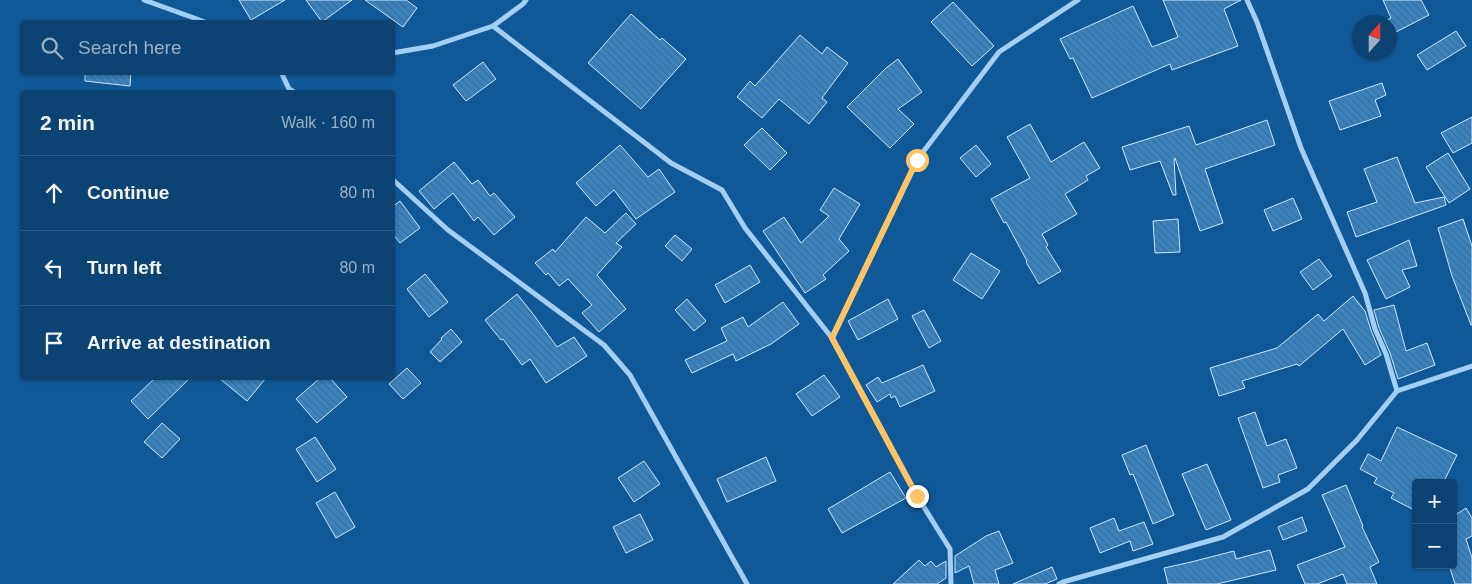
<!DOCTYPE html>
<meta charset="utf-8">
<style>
:root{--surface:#0c4373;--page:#154a78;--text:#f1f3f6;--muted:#9ab0c4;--line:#2c5c85}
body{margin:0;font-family:Helvetica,sans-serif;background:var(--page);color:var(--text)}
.controls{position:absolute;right:15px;bottom:15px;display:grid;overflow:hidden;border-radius:5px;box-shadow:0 1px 4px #0004}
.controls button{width:45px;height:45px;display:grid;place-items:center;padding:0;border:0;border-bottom:1px solid var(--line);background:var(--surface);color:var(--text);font:25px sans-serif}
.compass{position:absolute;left:1352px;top:15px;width:45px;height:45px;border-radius:50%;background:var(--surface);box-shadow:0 1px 4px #0004;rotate:21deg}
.stop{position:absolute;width:15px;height:15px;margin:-11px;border:4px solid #ffc365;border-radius:50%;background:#fff}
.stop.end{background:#ffc365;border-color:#fff;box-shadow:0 1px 5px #0008}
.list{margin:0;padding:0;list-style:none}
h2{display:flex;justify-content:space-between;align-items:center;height:65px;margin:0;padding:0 20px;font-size:21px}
h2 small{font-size:16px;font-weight:400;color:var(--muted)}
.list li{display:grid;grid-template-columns:32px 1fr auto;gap:15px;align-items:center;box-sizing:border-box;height:75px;padding:0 20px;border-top:1px solid var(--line)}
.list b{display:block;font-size:19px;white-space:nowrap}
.list em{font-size:16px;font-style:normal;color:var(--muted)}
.icon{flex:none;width:28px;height:28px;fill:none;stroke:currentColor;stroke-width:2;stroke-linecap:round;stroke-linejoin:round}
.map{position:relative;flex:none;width:1472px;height:584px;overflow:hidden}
.search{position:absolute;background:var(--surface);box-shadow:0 1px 4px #0004;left:20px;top:20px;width:375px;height:55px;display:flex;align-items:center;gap:12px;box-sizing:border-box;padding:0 18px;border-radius:5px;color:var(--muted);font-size:19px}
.panel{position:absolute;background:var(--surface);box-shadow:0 1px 4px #0004;left:20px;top:90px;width:375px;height:290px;border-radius:5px}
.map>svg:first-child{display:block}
.building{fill:url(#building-back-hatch);stroke:#cae7fe}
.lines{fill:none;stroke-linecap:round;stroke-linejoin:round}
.street{stroke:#a1cff5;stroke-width:5}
.route{stroke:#ffc365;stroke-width:6}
</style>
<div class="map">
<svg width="1472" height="584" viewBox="0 0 1472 584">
<defs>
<pattern id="building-back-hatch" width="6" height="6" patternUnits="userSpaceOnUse" patternTransform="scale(1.25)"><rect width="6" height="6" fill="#3883c1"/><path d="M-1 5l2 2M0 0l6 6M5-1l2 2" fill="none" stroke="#406d92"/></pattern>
</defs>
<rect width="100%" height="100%" fill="#105999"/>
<g class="building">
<polygon points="239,0 285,0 251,20"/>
<polygon points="306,0 352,0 322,22"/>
<polygon points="365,0 406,0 417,8 403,27"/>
<polygon points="1163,0 1241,0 1224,9 1238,46 1172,70 1170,64 1092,98 1073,58 1070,59 1060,39 1133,6 1152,47 1178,37"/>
<polygon points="1383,0 1421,0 1429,15 1394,33 1387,20 1391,18"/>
<polygon points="953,2 994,46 972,66 931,22"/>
<polygon points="631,14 660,40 662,38 686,59 641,109 588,63"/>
<polygon points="1456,31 1466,46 1427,70 1417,55"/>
<polygon points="800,35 822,54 827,47 848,63 822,98 827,102 809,124 779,99 762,118 737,97 750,81 755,86"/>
<polygon points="898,59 922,92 898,109 914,124 890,148 847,107 886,68"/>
<polygon points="483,62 496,79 466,101 453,85"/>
<polygon points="85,72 131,72 130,86 85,81"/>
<polygon points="1382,83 1386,95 1375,100 1381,116 1340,130 1329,101"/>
<polygon points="1472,117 1472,143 1453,153 1441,133"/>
<polygon points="1267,120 1275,145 1205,169 1223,223 1200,231 1175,158 1174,159 1176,195 1173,195 1160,161 1130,170 1122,147 1189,126 1196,145"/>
<polygon points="1030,124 1051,162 1084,142 1100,168 1086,176 1088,180 1065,194 1077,214 1042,234 1048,245 1046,247 1061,271 1039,284 1026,262 1027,261 1006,222 1004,223 991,199 1030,178 1007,137"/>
<polygon points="762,128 787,153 770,170 744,145"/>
<polygon points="620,145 648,177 659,169 675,192 636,219 614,190 596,206 576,183"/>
<polygon points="976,145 991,164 976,177 960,158"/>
<polygon points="1448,153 1470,189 1449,203 1426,167"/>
<polygon points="1397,157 1415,203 1444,197 1446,205 1356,237 1347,212 1377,202 1364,169"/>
<polygon points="454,162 472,184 478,180 490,196 494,193 515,217 494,235 478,217 474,221 453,193 434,209 419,191"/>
<polygon points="834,188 860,204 839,239 849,251 823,275 826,279 805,293 763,231 784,217 801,243 829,216 820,210"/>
<polygon points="1293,198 1302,219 1273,231 1264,210"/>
<polygon points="400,201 420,228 400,243 392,233 392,207"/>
<polygon points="626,213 636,224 616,243 622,247 597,275 626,309 599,332 582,313 592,305 568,279 559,286 548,273 546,275 535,263 553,249 555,252 586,217 605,233"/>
<polygon points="1178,219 1180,252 1155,253 1153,221"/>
<polygon points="1463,219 1472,246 1472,325 1471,325 1452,276 1438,228"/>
<polygon points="675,235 692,249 682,261 665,246"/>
<polygon points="1409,240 1417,266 1402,270 1410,287 1386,299 1367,260"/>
<polygon points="971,253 1000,271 982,299 953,280"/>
<polygon points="1319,259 1332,276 1313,290 1300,272"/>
<polygon points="750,265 760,282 725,303 715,285"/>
<polygon points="425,274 448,302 429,317 407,289"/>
<polygon points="517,294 533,314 557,347 574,337 587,356 546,383 530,359 522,365 503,339 501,340 485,320"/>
<polygon points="1353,296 1365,311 1371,330 1381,355 1365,365 1343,329 1299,366 1297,364 1242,381 1245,388 1219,396 1210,368 1277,348 1318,314 1324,321"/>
<polygon points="687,299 706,321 694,331 675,310"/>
<polygon points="888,299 898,319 858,340 848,321"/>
<polygon points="783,302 799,324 771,344 736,361 733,354 692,373 685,360 727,341 721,328 743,317 748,327"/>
<polygon points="1394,305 1406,351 1427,343 1435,365 1398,379 1390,353 1379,328 1374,310"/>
<polygon points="924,310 941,341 929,348 912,316"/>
<polygon points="451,329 462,342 440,362 430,352 442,339 441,338"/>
<polygon points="923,365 935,391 900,407 895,396 891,398 890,394 877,402 866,385 878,377 882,383"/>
<polygon points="407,368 421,383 403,399 389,384"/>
<polygon points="824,375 840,397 812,416 796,394"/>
<polygon points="155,378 190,378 148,419 131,401"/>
<polygon points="219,378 266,378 247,401"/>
<polygon points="320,378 330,378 347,397 317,423 296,399"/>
<polygon points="1255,412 1267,446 1286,439 1297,468 1278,475 1280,482 1263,488 1238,418"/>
<polygon points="162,423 180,439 162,458 144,442"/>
<polygon points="1397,427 1457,455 1443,483 1416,483 1416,511 1391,498 1394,493 1374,483 1377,478 1360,469 1368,454 1381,461"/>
<polygon points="315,437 336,469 317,482 296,449"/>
<polygon points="1146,445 1174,515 1153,524 1133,474 1130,475 1122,455"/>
<polygon points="766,457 776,481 727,502 717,479"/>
<polygon points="644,461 660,484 634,502 618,478"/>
<polygon points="1207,464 1231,520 1206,530 1182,474"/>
<polygon points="890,472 906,498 842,533 828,509"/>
<polygon points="1346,485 1363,526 1362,527 1379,562 1370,567 1377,584 1347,584 1343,574 1317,584 1305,584 1297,565 1345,547 1322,495"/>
<polygon points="335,492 355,527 336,538 316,503"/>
<polygon points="1466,508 1472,518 1472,536 1466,539 1472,558 1472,584 1455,584 1449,565 1453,565 1453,509 1456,509 1457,514"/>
<polygon points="640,514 653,540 626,553 613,527"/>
<polygon points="1302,517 1307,531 1283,540 1278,527"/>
<polygon points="1114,518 1119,531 1144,522 1153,544 1133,551 1130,541 1100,553 1090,528"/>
<polygon points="999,531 1013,563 995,570 999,584 974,584 969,566 955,573 955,556 986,536"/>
<polygon points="1270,550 1276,570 1217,584 1168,584 1164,568 1191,562 1234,551 1236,559"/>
<polygon points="919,560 925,566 931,561 936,567 946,561 946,578 937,584 893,584"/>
<polygon points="1052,567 1057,579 1045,584 1013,584"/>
</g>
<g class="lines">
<g class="street">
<polyline points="144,0 205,22"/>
<polyline points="1247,0 1257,22 1301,148 1365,293 1375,329 1386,354 1397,391"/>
<polyline points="493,26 671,163 722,190 745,228 832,338 917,496 950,549 951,584"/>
<polyline points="392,53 433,46 493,26 523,4 526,0"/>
<polyline points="281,72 289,89 294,92"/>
<polyline points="392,179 448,230 604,345 630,375 747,584"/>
<polyline points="832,338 917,160 999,52 1078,0"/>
<polyline points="1059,584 1063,582 1223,537 1308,489 1357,440 1397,391 1472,366"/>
</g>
</g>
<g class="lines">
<polyline class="route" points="917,160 832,338 917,496"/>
</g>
</svg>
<div class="controls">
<button>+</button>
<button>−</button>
</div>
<svg class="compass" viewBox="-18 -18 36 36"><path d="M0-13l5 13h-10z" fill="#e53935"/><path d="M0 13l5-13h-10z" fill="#9ab0c4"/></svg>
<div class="stop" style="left:917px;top:160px"></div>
<div class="stop end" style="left:917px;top:496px"></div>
<div class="search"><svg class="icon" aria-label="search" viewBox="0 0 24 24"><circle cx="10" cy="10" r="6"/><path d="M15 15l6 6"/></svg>Search here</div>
<section class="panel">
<h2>2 min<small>Walk · 160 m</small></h2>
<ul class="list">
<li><svg class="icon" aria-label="ahead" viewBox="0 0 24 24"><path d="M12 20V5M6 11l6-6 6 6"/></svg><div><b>Continue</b></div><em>80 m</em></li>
<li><svg class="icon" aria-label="left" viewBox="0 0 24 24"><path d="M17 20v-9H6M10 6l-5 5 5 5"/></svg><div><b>Turn left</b></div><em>80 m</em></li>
<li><svg class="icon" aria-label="arrive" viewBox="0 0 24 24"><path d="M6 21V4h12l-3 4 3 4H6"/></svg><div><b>Arrive at destination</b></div></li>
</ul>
</section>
</div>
